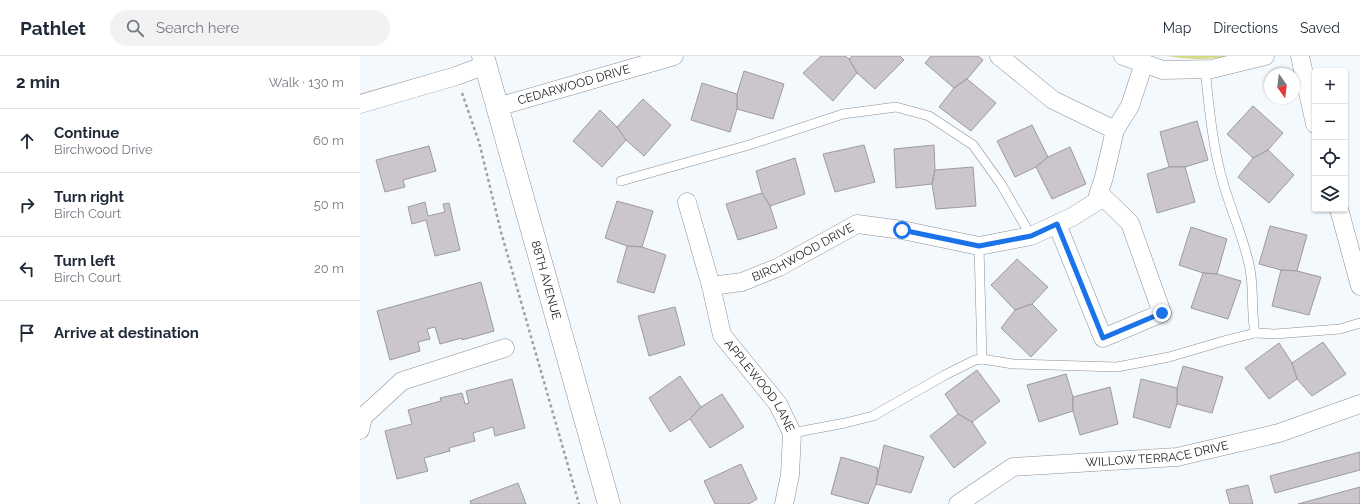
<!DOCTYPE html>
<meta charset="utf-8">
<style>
:root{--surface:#fff;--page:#f2f2f3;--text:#1f2937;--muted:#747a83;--line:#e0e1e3}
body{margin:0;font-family:Raleway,sans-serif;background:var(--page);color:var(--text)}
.controls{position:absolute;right:12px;top:12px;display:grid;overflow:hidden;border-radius:4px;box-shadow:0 1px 3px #0004}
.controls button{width:36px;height:36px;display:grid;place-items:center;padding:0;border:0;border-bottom:1px solid var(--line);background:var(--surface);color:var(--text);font:20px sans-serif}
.compass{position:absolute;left:904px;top:12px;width:36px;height:36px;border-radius:50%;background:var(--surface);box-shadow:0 1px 3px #0004;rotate:166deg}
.stop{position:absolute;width:12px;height:12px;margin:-9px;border:3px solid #1a73e8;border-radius:50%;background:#fff}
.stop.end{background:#1a73e8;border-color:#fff;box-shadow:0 1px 4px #0008}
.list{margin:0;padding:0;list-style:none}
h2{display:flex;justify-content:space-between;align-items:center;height:52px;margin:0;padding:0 16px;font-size:17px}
h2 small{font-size:13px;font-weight:400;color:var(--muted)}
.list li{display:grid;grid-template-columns:26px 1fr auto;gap:12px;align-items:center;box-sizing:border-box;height:64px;padding:0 16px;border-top:1px solid var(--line)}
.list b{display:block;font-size:15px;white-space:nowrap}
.list p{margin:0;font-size:13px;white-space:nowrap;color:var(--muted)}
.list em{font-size:13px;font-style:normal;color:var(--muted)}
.icon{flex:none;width:22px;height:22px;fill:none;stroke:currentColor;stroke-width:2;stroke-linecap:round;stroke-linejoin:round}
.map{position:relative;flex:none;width:1000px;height:448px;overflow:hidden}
header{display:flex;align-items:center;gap:24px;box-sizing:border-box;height:56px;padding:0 20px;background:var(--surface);border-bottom:1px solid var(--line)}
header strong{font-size:19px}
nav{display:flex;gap:22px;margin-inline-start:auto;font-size:14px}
.search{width:280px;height:36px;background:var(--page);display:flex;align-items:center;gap:10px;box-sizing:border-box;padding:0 14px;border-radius:22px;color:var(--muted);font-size:15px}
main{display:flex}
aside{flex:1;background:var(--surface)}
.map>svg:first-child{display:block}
.green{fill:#d5da84}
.building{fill:#cac6cc;stroke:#9d9a9f}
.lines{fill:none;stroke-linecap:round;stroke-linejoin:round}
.service-casing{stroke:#8b8f94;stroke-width:10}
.minor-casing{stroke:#8b8f94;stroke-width:19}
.tertiary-casing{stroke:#8b8f94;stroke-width:23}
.path{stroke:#9da1a4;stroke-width:2.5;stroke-dasharray:3 3;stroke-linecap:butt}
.service{stroke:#fff;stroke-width:9}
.minor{stroke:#fff;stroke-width:18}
.tertiary{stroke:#fff;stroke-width:22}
.route{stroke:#1a73e8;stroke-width:5}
.labels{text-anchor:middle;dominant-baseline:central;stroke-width:3.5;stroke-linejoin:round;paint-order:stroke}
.street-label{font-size:12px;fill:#1f2022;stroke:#fff}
</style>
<header>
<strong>Pathlet</strong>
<div class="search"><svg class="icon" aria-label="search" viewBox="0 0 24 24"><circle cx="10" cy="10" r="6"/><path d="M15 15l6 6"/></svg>Search here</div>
<nav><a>Map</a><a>Directions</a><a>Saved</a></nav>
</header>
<main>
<aside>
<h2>2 min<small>Walk · 130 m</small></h2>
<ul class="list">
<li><svg class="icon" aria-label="ahead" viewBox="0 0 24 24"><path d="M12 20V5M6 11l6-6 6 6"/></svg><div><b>Continue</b><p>Birchwood Drive</p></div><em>60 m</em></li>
<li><svg class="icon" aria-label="right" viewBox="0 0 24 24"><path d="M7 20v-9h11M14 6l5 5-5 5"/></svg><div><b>Turn right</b><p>Birch Court</p></div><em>50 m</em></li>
<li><svg class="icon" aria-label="left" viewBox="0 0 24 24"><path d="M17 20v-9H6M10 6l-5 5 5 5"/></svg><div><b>Turn left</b><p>Birch Court</p></div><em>20 m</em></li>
<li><svg class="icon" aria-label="arrive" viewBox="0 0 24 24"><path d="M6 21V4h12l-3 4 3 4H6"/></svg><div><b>Arrive at destination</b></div></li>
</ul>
</aside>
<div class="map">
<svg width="1000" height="448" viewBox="0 0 1000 448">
<rect width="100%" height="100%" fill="#f4f9fe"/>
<path class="green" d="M807,0H869C846,4 830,4 807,0Z"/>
<g class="building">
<polygon points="461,0 485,0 489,3 497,17 473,45 443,17"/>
<polygon points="492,0 540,0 544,4 515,33 497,17 489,3"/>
<polygon points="571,0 618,0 623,4 609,21 594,32 565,7"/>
<polygon points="384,15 424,28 413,63 377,53 377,38"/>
<polygon points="607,23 636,47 611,75 579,51 594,32"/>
<polygon points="342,27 377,38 377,53 370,76 331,64"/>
<polygon points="283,43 311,69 284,100 266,84 257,71"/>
<polygon points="893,50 923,77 908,94 893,102 867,78"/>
<polygon points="240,54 257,71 266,84 242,111 213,85"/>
<polygon points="837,65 848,104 825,111 809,111 800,76"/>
<polygon points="672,69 688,101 676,111 655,121 637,85"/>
<polygon points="504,89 515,126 475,136 463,98"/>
<polygon points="574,89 575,114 572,128 536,132 534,93"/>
<polygon points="69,90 76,115 43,124 45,131 25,136 16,104"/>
<polygon points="710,91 726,128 692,143 676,111 688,101"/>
<polygon points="908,94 934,119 909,147 878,121 893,102"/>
<polygon points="435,102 445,138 410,150 402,137 396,115"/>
<polygon points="613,111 616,150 576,153 572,128 575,114"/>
<polygon points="809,111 825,111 835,146 797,157 787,118"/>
<polygon points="402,137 410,150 417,172 378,184 366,148"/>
<polygon points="257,145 293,155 282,191 267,190 245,182"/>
<polygon points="65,146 68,160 85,156 83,148 89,147 100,194 75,200 66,164 52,168 48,151"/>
<polygon points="910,170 947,179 937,215 921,214 899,208"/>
<polygon points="831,171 867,183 857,218 843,217 819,209"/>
<polygon points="267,190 282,191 306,199 294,237 257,226"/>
<polygon points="657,203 688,231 672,248 655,254 631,229"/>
<polygon points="921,214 937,215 961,221 949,259 912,250"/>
<polygon points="843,217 857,218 881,225 868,263 831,252"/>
<polygon points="121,226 134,275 102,284 102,282 80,288 75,271 67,273 70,283 58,286 60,295 30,304 17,255"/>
<polygon points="672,248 697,274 671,301 641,272 655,254"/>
<polygon points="315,251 325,289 289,300 278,260"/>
<polygon points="963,286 986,318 952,340 937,323 932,307"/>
<polygon points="919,287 932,307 937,323 909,343 885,312"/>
<polygon points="823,310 863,321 852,357 817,348 817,332"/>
<polygon points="617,314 640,345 612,366 598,358 585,338"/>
<polygon points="706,318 713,341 713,355 679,366 667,329"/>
<polygon points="320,320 341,351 330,363 310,376 289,342"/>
<polygon points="152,323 165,372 135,380 133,371 113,377 115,385 89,392 90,395 64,402 68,415 37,423 25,375 52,368 48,354 81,345 80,342 102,337 105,348 109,347 106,335"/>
<polygon points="781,323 817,332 817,348 810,372 773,361"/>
<polygon points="750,331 758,368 720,379 713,355 713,341"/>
<polygon points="362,338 384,371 350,392 330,363 341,351"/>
<polygon points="598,358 612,366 626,387 594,412 570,380"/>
<polygon points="524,389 564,401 551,437 516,428"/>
<polygon points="1000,396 1000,414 915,437 910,420"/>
<polygon points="481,401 518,412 516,428 508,448 471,438"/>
<polygon points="381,408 397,443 389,448 355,448 344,425"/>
<polygon points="158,427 166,448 111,448 110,445"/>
<polygon points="888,429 893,448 870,448 866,434"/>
<polygon points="1000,431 1000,448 938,448"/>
</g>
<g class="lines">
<g class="service-casing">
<g id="service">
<path d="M845,13C849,49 852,85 861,119C869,151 884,181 890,213C894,234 891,256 895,277L915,278L980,273L1000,267"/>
<polyline points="261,125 389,89 483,58 536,51 569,60 613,89 641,128 671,180"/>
<polyline points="619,190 622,303 653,308 757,311 809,301 867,284 895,277"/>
<polyline points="432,377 485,367 513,360 585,319 615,304 622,303"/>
</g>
</g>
<g class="minor-casing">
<g id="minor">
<polyline points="639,0 693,44 755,74"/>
<polyline points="763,0 803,14 852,13 905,0"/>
<polyline points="940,0 955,68"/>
<polyline points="0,48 96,20 126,9"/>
<path id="s1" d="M137,51L314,0"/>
<path id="s2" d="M327,146L351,230L362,279L418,348L432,377L430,419L424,448"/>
<polyline points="979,153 1000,230"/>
<polyline points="697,168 743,282 802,257 770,167 739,137"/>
<path id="s3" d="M351,230L382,226L419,211L497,168L542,174L619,190L671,180L712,161L736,146L744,121L755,74L770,50L784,7"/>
<polyline points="0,374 3,361 42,325 145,292"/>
<path id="s4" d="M598,448L653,411L817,401L919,377L1000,348"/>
</g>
</g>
<g class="tertiary-casing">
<g id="tertiary">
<path id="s5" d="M123,0L249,448"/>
</g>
</g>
<polyline class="path" points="102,37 119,86 141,176 219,448"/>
<use href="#service" class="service"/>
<use href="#minor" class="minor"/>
<use href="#tertiary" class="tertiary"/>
</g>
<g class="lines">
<polyline class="route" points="542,174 619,190 671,180 697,168 743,282 802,257"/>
</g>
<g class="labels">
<g class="street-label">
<text stroke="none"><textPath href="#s1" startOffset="80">CEDARWOOD DRIVE</textPath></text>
<text stroke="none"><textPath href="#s3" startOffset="99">BIRCHWOOD DRIVE</textPath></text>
<text stroke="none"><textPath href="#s5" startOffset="233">88TH AVENUE</textPath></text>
<text stroke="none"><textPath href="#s2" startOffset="201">APPLEWOOD LANE</textPath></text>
<text stroke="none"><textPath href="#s4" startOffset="211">WILLOW TERRACE DRIVE</textPath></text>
</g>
</g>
</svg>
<div class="controls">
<button>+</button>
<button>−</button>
<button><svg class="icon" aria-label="locate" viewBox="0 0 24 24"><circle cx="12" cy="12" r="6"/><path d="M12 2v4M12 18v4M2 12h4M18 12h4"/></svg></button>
<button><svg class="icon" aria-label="layers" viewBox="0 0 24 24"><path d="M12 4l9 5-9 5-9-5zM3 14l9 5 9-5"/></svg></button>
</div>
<svg class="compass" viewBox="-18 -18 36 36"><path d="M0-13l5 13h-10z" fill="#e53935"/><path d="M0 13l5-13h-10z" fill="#747a83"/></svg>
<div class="stop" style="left:542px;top:174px"></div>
<div class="stop end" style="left:802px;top:257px"></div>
</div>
</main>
